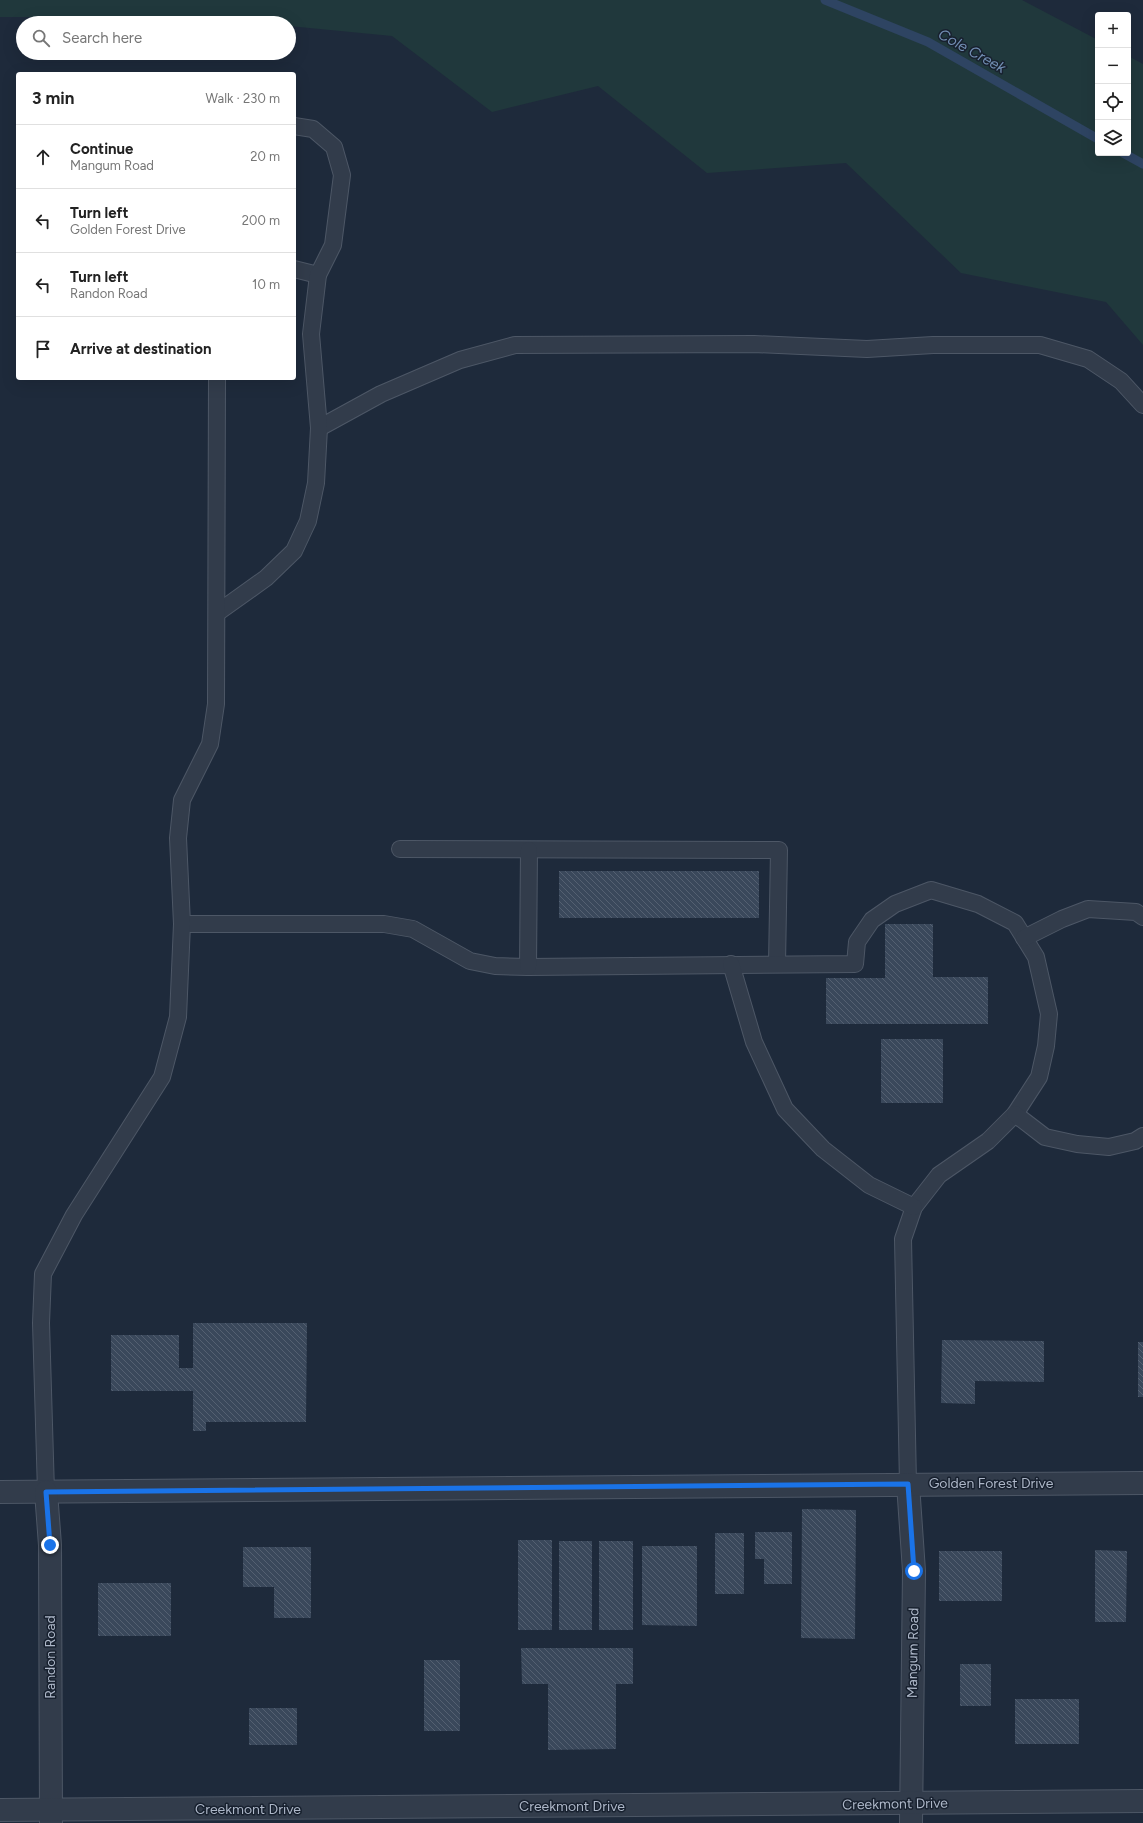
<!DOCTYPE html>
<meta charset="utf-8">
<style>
:root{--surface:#fff;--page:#f2f2f2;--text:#222;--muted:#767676;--line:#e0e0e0}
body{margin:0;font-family:Figtree,sans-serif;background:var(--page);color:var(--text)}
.controls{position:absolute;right:12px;top:12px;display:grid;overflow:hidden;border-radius:4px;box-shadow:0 4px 16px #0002}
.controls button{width:36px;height:36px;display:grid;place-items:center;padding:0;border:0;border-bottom:1px solid var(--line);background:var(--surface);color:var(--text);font:20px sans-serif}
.stop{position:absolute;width:12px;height:12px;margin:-9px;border:3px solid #1a73e8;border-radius:50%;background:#fff}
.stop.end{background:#1a73e8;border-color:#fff;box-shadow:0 1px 4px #0008}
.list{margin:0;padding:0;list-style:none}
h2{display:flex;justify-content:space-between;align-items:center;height:52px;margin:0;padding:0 16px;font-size:17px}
h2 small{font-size:13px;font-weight:400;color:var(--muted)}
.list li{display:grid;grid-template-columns:26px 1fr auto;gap:12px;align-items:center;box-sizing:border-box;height:64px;padding:0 16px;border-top:1px solid var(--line)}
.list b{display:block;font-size:15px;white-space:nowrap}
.list p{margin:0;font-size:13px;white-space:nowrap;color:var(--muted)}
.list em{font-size:13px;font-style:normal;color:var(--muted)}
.icon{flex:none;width:22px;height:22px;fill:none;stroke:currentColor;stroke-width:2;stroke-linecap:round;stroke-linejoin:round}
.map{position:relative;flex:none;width:1143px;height:1823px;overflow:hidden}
.search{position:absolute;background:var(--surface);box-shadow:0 4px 16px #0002;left:16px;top:16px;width:280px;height:44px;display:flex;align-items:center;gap:10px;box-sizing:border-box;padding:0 14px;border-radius:22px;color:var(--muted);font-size:15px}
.panel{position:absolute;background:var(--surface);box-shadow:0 4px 16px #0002;left:16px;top:72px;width:280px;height:308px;border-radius:4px}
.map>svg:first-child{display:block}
.park{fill:#20383c}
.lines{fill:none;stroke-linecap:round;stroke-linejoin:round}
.stream{stroke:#2e4462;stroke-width:9}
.building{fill:url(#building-back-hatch)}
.service-casing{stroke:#4d5766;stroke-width:18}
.minor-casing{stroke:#4d5766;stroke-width:24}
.service{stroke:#323c4b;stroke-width:16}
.minor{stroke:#323c4b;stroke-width:22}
.route{stroke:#1a73e8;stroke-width:5}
.labels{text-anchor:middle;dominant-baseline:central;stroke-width:3;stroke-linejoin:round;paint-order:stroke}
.street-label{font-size:14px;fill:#adb7c8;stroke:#18212f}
.water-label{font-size:15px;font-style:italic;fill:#728eb3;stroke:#18212f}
</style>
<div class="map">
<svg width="1143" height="1823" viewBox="0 0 1143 1823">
<defs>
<pattern id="building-back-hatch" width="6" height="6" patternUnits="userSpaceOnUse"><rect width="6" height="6" fill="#3a485b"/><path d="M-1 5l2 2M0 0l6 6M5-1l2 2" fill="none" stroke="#546071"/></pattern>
</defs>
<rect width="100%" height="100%" fill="#1e2a3b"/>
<polygon class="park" points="0,0 1022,0 1098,40 1098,153 1128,153 1128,56 1143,64 1143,345 1106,302 961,273 846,163 707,173 598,86 492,112 392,36 289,26 289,23 243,23 84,17 0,17"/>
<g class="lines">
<g class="stream">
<polyline points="825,0 928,42 1098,139"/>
<polyline points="1123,153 1143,164"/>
</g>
</g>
<g class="building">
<rect x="559" y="871" width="200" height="47"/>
<polygon points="885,924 933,924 933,977 988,977 988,1024 826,1024 826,978 885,978"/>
<rect x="881" y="1039" width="62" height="64"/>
<polygon points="193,1323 307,1323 306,1422 206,1422 206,1431 193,1431 193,1391 111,1391 111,1335 179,1335 179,1368 193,1368"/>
<polygon points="942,1340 1044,1341 1044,1382 975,1381 975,1404 941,1403"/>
<rect x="1138" y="1342" width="5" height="55"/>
<polygon points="802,1509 856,1510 855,1639 801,1638"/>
<polygon points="755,1532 792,1532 792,1584 764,1584 764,1559 755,1559"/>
<rect x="715" y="1533" width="29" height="61"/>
<rect x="518" y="1540" width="34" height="90"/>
<rect x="559" y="1541" width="33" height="89"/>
<rect x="599" y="1541" width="34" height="89"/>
<polygon points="642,1546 697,1546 697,1626 642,1625"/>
<polygon points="243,1547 311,1547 311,1618 274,1618 274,1587 243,1587"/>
<polygon points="1095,1550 1127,1551 1126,1622 1095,1622"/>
<rect x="939" y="1551" width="63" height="50"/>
<rect x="98" y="1583" width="73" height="53"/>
<polygon points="521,1648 633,1648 633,1684 616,1684 616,1749 548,1750 548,1684 522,1684"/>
<rect x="424" y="1660" width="36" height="71"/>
<rect x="960" y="1664" width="31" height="42"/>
<rect x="1015" y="1699" width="64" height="45"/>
<rect x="249" y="1708" width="48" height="37"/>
</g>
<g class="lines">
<g class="service-casing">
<g id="service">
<polyline points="294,269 318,275"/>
<polyline points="319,428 381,394 460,360 515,345 754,344 867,349 933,345 1040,345 1088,359 1121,381 1143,405"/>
<polyline points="217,613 266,578 294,551 308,521 316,483 319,428 311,334 318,275 333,245 342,175 334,147 313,129 294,126"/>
<polyline points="400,849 779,850 777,964"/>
<polyline points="182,924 384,924 413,929 470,961 495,966 528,967 855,964 857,942 872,920 895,904 931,890 978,904 1015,923 1036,957 1049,1014 1046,1046 1039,1077 1015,1114 988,1141 939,1175 914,1207 903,1239 908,1484"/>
<polyline points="1024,938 1062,919 1088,909 1136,912 1143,917"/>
<polyline points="731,964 754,1042 785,1109 823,1149 869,1185 914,1207"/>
<polyline points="528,967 529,850"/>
<polyline points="1015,1114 1045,1137 1077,1144 1109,1147 1135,1141 1143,1136"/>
<polyline points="46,1492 41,1323 43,1274 74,1215 162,1077 178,1017 182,924 178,838 182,800 210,744 216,704 217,378"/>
</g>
</g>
<g class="minor-casing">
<g id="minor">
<polyline points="908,1484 914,1571 911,1823"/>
<polyline points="0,1492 1143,1483"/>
<polyline points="46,1492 50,1545 51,1823"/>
<polyline points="0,1810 1143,1801"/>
</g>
</g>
<use href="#service" class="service"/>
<use href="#minor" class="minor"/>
</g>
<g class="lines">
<polyline class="route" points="50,1545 46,1492 908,1484 914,1571"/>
</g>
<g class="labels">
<g class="street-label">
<text x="991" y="1483">Golden Forest Drive</text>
<text transform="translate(913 1653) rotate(-89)">Mangum Road</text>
<text transform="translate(50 1657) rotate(-90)">Randon Road</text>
<text transform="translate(895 1804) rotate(-1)">Creekmont Drive</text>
<text x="572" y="1806">Creekmont Drive</text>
<text x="248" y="1809">Creekmont Drive</text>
</g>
<g class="water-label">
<text transform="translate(972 51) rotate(29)">Cole Creek</text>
</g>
</g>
</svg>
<div class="controls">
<button>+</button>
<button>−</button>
<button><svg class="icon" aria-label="locate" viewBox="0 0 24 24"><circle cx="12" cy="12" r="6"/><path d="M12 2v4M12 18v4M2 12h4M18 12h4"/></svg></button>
<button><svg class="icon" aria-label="layers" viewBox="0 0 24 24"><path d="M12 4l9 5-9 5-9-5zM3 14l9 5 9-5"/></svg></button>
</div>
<div class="stop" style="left:914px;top:1571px"></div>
<div class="stop end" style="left:50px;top:1545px"></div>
<div class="search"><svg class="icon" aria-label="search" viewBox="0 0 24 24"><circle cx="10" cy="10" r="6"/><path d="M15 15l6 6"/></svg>Search here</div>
<section class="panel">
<h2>3 min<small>Walk · 230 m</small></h2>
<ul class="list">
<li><svg class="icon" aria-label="ahead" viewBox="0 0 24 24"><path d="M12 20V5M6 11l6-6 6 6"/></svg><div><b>Continue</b><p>Mangum Road</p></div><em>20 m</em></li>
<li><svg class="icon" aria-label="left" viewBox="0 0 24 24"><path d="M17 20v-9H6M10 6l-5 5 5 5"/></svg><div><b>Turn left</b><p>Golden Forest Drive</p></div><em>200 m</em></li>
<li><svg class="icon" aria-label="left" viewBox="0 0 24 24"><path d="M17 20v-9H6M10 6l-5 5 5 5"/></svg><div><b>Turn left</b><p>Randon Road</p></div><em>10 m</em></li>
<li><svg class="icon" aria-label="arrive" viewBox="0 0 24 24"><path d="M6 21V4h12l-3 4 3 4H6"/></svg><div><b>Arrive at destination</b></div></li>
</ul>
</section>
</div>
